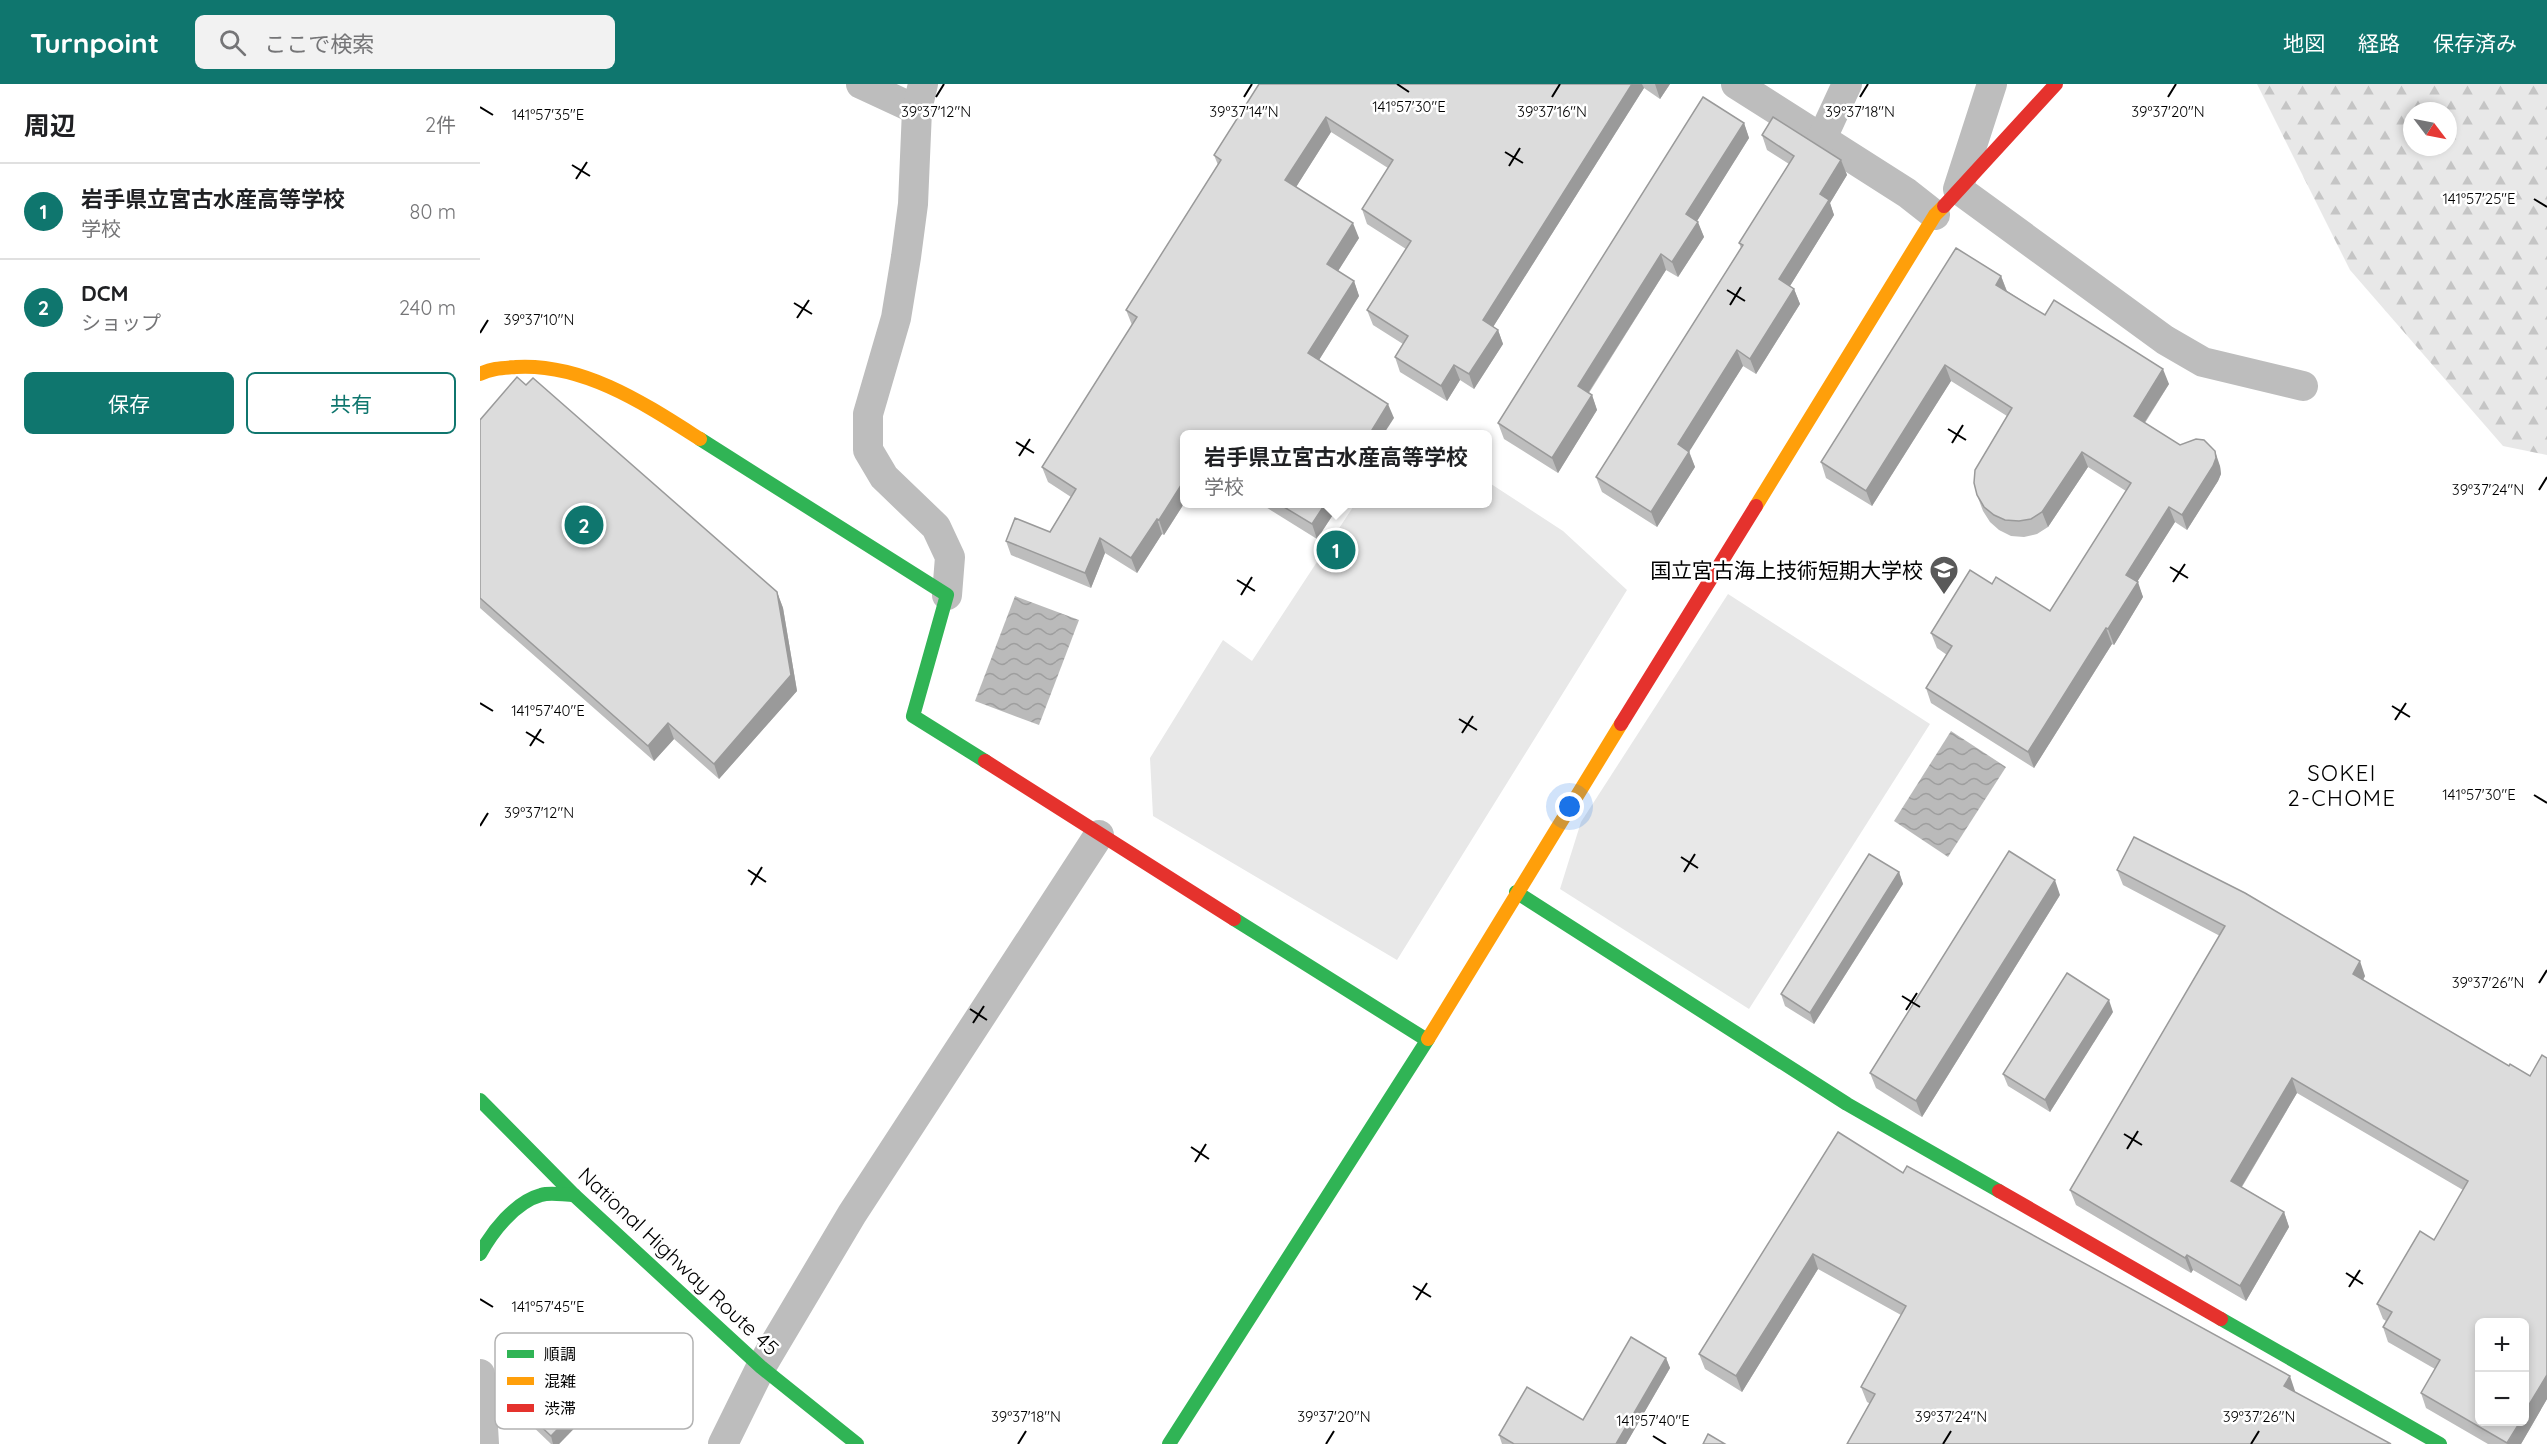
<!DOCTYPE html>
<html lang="ja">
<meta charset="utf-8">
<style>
:root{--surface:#fff;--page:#f2f2f2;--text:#202124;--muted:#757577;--line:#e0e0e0;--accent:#0f766e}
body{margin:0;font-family:Quicksand,"Noto Sans JP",sans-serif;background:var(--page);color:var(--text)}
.controls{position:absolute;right:18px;bottom:18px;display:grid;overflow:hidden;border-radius:9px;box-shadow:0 3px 9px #0003}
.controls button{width:54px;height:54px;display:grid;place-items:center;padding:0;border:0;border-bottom:2px solid var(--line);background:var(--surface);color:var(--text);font:30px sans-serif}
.compass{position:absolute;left:1923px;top:18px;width:54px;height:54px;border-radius:50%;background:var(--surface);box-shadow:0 3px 9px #0003;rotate:122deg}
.you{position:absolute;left:1090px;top:723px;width:21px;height:21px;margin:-15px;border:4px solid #fff;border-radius:50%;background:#1a73e8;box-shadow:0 0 0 9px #1a73e833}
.badge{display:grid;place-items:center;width:39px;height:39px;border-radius:50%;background:var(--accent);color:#fff;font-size:20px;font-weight:700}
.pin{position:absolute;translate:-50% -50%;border:3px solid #fff;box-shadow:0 2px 6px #0006}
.popup{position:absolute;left:700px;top:346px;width:312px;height:78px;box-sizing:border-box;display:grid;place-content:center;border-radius:9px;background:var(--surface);filter:drop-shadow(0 2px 4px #0005);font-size:20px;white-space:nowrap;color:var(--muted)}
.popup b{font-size:22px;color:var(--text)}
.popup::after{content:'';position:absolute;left:50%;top:100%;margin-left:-12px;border:12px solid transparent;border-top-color:var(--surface)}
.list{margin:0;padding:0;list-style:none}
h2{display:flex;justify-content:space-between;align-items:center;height:78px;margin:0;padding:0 24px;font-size:26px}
h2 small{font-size:20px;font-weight:400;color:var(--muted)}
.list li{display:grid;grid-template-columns:39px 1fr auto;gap:18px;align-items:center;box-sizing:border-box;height:96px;padding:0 24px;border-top:2px solid var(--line)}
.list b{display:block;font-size:22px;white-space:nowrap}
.list p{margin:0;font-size:20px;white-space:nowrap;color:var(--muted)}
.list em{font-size:20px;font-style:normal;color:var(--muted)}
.actions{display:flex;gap:12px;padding:18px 24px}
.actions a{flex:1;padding:14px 0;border:2px solid var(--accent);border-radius:9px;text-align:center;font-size:21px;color:var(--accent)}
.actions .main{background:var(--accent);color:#fff}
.icon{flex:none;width:33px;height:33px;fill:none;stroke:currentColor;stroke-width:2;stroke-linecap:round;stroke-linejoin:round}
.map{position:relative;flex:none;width:2067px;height:1360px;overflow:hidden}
header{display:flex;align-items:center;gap:36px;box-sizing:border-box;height:84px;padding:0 30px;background:var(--accent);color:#fff}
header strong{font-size:28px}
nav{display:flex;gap:33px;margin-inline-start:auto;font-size:21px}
.search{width:420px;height:54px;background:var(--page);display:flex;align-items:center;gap:15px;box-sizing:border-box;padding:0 21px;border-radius:9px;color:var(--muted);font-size:22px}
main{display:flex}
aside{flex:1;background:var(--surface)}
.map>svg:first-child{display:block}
.green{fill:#e8e8e8}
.forest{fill:url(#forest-firs);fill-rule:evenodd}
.water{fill:url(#water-waves)}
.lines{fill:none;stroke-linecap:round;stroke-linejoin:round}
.street{stroke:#bdbdbd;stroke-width:30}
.fast{stroke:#30b455;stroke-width:14}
.slow{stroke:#ff9f0a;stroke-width:14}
.jam{stroke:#e5322d;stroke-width:14}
.wall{fill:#bdbdbd}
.shaded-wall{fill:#9a9a9a}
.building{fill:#dcdcdc;stroke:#9a9a9a;stroke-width:1.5}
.ticks{fill:none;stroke:#000;stroke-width:2}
.labels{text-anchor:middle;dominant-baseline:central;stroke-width:5;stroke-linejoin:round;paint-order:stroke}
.poi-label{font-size:21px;fill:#000;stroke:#fff;text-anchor:end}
.street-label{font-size:21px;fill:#000;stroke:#fff}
.neighbourhood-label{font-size:22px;letter-spacing:1.5px;fill:#000;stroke:#fff}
.key{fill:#fff;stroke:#b2b2b2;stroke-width:1.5}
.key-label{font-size:16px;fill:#000}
.ticks-label{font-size:15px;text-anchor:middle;fill:#000;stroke:#fff;stroke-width:5;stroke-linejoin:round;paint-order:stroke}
</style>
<header>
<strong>Turnpoint</strong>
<div class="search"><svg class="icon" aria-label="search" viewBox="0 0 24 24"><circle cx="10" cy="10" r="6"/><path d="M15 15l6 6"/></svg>ここで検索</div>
<nav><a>地図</a><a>経路</a><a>保存済み</a></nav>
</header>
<main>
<aside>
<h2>周辺<small>2件</small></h2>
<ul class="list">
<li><span class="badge">1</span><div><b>岩手県立宮古水産高等学校</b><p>学校</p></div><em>80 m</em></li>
<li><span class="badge">2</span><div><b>DCM</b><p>ショップ</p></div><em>240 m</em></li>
</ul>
<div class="actions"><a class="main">保存</a><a>共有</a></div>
</aside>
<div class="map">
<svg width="2067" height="1360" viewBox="0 0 2067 1360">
<defs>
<pattern id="forest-firs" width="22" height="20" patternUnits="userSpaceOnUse" patternTransform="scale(1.5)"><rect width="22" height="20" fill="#e8e8e8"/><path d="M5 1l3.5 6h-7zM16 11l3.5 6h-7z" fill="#c5c5c5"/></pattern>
<pattern id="water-waves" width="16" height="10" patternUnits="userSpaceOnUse" patternTransform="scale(1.5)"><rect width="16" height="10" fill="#bababa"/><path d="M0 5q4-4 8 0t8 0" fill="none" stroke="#9e9e9e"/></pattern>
</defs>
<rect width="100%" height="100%" fill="#fff"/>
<g class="green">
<polygon points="1008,398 1083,447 1147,506 917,876 673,732 670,674 743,556 772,577 875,420 1008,420"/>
<polygon points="1248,510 1450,640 1269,925 1080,805 1101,738"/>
</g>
<path class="forest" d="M1777,0H2067V371L2023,362L1870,186ZM1932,27H1968V63H1932Z"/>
<g class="water">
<polygon points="535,512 599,536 559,641 495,617"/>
<polygon points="1471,647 1526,683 1468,773 1414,737"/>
</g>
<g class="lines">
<g class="street">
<polyline points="381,0 437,26"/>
<polyline points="443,0 437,26 433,120 426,173 416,234 388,330 388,366 404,393 456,443 470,473 467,511"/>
<polyline points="1256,0 1427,109 1455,131"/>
<polyline points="1512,0 1478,105 1685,256 1723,278 1823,302"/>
<polyline points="1342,54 1367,0"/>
<polyline points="0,1290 4,1360"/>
<polyline points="243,1360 281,1283 372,1130 619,751"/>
</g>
<g class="fast">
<polyline points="220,355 467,511 433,632 505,677"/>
<polyline points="1036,808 1367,1020 1519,1107"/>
<polyline points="754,835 947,956"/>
<polyline points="0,1016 94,1111 281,1283 377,1360"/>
<path d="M0,1170C12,1148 35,1118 61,1111C71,1108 83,1111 94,1111"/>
<polyline points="1741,1235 1960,1360"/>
<polyline points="689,1360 948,955"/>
</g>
<g class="slow">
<path d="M0,290C12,284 23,284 36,283C104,279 165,320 220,355"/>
<polyline points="1276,422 1455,131 1464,122"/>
<polyline points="948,955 1141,640"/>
</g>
<g class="jam">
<polyline points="1464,122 1576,0"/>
<polyline points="1141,640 1276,422"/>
<polyline points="505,677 754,835"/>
<polyline points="1519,1107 1741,1235"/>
</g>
</g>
<g class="wall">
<polygon points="779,0 1190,0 1180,15 1164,4 1013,243 1018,246 1023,260 994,305 980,296 967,317 920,288 915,273 923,260 893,241 887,226 926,165 887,140 882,125 908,84 851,48 816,103 879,154 858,187 874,197 879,212 839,276 914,334 705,351 705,418 684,451 682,450 657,489 625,469 611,504 531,471 526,457 570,448 591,413 568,398 562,383 652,241 646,226 738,81 734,71"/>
<polygon points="1264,39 1269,54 1217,137 1224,153 1198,193 1186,186 1109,309 1112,311 1117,326 1078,389 1024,355 1018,339"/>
<polygon points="1282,51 1361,76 1367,91 1350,119 1354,131 1310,202 1314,205 1320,220 1276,290 1263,282 1209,367 1215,383 1177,443 1122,408 1116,393 1261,164 1259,159 1309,80 1287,66"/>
<polygon points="1521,192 1527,207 1565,231 1689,300 1665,339 1700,361 1740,382 1741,390 1738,397 1707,446 1695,438 1657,498 1663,513 1634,561 1632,560 1554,684 1451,619 1446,604 1467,571 1457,564 1451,549 1512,500 1570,527 1646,407 1608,383 1568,443 1557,450 1544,453 1531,452 1519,446 1510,438 1503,427 1497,411 1527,332 1471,297 1392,422 1346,394 1341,378"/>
<polygon points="0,336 297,508 303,524 317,607 239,695 194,655 174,677 0,524"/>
<polygon points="781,420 860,420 837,455"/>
<polygon points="1637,786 1885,892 1883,896 2029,982 2050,992 2067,974 2067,1315 2041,1360 2008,1360 1946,1324 1941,1309 1955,1285 1908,1258 1903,1243 1906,1237 1903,1235 1897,1220 1954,1156 1983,1106 1817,1009 1762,1103 1804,1128 1809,1143 1766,1217 1713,1186 1711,1189 1596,1121 1590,1106 1740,852 1643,801"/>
<polygon points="1419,788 1423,800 1334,940 1305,922 1301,910"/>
<polygon points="1580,811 1442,1033 1396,1004 1390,989"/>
<polygon points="1633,928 1570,1028 1528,1002 1523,990"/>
<polygon points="1423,1089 1815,1307 1389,1319 1387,1318 1381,1303 1421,1231 1338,1185 1262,1308 1225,1285 1219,1270"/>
<polygon points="1186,1274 1190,1284 1146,1360 1022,1360 1019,1351 1103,1336"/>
<polygon points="20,1304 114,1324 79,1360 71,1360 24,1315"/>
</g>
<g class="shaded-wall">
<polygon points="1152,0 1162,0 1164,4 1008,251 1003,236"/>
<polygon points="1175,0 1190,0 1180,15"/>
<polygon points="846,33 851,48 811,111 805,96"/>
<polygon points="1264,39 1269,54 1212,145 1206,130"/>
<polygon points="1361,76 1367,91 1350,119 1354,131 1305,210 1299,195 1340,110"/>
<polygon points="1218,138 1224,153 1198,193 1192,178"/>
<polygon points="873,139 879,154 853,195 847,180"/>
<polygon points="1181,170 1186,186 1103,317 1098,302"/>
<polygon points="1521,192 1527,208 1516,201"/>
<polygon points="874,197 879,212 834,284 828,269"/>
<polygon points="1314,205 1320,220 1276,290 1270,275"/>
<polygon points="1018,246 1023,260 994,305 989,290"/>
<polygon points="1257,266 1263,282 1204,376 1198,360"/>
<polygon points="974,281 980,296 967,317 961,302"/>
<polygon points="1465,281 1471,297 1392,422 1386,407"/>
<polygon points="1683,285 1689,300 1659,347 1654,332"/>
<polygon points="1112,311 1117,326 1078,389 1072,374"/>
<polygon points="908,320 914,334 903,351 889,351"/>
<polygon points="1735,367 1740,382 1741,390 1738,397 1707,446 1702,431"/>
<polygon points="1209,368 1215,383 1177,443 1171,428"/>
<polygon points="1602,368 1608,383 1568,443 1562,428"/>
<polygon points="705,395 705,418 684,451 679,436"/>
<polygon points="845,420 860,420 837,455 832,440"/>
<polygon points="1689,423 1695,438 1652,506 1646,491"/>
<polygon points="677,435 682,450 657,489 651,474"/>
<polygon points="620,454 625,469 611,504 605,489"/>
<polygon points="1658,498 1663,513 1634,561 1628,545"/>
<polygon points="297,508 303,524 317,607 239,695 234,680"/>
<polygon points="1626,544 1632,560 1554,684 1548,668"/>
<polygon points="188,639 194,655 174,677 168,662"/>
<polygon points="1419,788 1423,800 1334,940 1330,929"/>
<polygon points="1575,796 1580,811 1442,1033 1436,1017"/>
<polygon points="1880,877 1885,892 1878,905 1873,890"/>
<polygon points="1629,916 1633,928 1570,1028 1565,1016"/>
<polygon points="1812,994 1817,1009 1756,1112 1751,1097"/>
<polygon points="1804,1128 1809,1143 1766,1217 1760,1202"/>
<polygon points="1333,1170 1338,1185 1262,1308 1256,1292"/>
<polygon points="1707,1171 1713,1186 1711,1189 1705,1174"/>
<polygon points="1186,1274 1190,1284 1146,1360 1136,1360"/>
<polygon points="2067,1291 2067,1315 2041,1360 2027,1360 2040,1338 2044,1338 2044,1329"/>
<polygon points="1810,1292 1815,1307 1810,1317 1804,1302"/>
<polygon points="110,1312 114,1324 79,1360 73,1360 71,1352"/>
</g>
<g class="building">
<polygon points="779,0 1152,0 1003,236 1018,246 989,290 974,281 961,302 915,273 928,252 887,226 931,157 882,125 913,76 846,33 805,96 873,139 847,180 874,197 828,269 908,320 889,351 705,351 705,395 679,436 677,435 651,474 620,454 605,489 526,457 535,434 570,448 596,405 562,383 657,233 646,226 741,76 734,71"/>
<polygon points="1223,13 1264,39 1206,130 1218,138 1192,178 1181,170 1098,302 1112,311 1072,374 1018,339"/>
<polygon points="1293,33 1361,76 1340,110 1349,116 1299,195 1314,205 1270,275 1257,266 1198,360 1209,368 1171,428 1116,393 1263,161 1259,159 1314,72 1282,51"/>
<polygon points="1476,164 1521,192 1516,201 1565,231 1574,216 1683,285 1654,332 1700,361 1716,355 1724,356 1735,367 1736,374 1733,382 1702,431 1689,423 1646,491 1658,498 1628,545 1626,544 1548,668 1446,604 1472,562 1451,549 1490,486 1512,500 1516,493 1570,527 1651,399 1602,368 1562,428 1551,435 1539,437 1525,436 1514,431 1504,423 1497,411 1494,399 1495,386 1532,324 1465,281 1386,407 1341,378"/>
<polygon points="37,293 46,301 53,294 297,508 311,591 234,680 188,639 168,662 0,514 0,336"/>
<polygon points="799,420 845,420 832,440"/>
<polygon points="1654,753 1765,809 1880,877 1873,890 2029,982 2030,980 2050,992 2062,971 2067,974 2067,1291 2044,1329 2044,1239 2000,1239 2000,1338 2040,1338 2027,1359 1941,1309 1960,1276 1903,1243 1912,1228 1897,1220 1940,1147 1954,1156 1988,1097 1812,994 1751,1097 1804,1128 1760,1202 1707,1171 1705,1174 1590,1106 1745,842 1637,786"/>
<polygon points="1529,767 1575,796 1436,1017 1390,989"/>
<polygon points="1389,770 1419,788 1330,929 1301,910"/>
<polygon points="1587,889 1629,916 1565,1016 1523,990"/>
<polygon points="1358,1048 1423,1089 1427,1082 1810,1292 1804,1302 1911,1360 1367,1360 1395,1310 1381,1303 1426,1222 1333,1170 1256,1292 1219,1270"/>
<polygon points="1151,1253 1186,1274 1136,1360 1034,1360 1019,1351 1047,1303 1103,1336"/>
<polygon points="59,1263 110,1312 71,1352 20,1304"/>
<polygon points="1228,1350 1245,1360 1223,1360"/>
</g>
<path class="ticks" d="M917,0L929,8M456,13L464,0M764,13L772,0M1072,13L1080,0M1380,13L1388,0M1688,13L1696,0M0,23L13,31M1025,68L1043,79M92,81L110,92M1029,82L1040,64M96,95L107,78M2054,115L2067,123M1247,206L1265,217M314,219L332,230M1250,221L1261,203M317,234L329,216M0,249L8,236M1468,345L1486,356M536,358L554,369M1472,359L1483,341M539,372L550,355M2059,406L2067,393M1690,483L1708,494M757,496L775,507M1693,498L1705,480M761,511L772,493M0,619L13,627M1912,622L1930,633M979,635L997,646M1915,636L1926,619M46,648L64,659M982,649L993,632M50,662L61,645M2054,711L2067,719M0,742L8,729M1201,773L1218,784M268,786L286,798M1204,788L1215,770M271,801L282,783M2059,899L2067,886M1422,912L1440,923M490,925L507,936M1426,926L1437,909M493,939L504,922M1644,1050L1662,1061M711,1063L729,1075M1647,1065L1658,1047M715,1078L726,1060M1866,1189L1883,1200M933,1202L951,1213M1869,1203L1880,1186M0,1215L13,1223M936,1216L947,1199M1173,1352L1186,1360M538,1360L546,1347M846,1360L854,1347M1463,1360L1471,1347M1771,1360L1779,1347"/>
<defs>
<g id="university-pin" transform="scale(1.5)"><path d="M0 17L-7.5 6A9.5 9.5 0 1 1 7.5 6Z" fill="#595959" stroke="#fff"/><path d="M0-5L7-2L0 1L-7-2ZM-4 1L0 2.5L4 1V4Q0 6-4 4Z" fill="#fff"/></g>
</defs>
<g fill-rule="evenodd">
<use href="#university-pin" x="1464" y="486"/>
</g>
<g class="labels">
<g class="poi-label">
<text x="1443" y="486">国立宮古海上技術短期大学校</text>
</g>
<g class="street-label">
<text transform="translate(199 1177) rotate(43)">National Highway Route 45</text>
</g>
<g class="neighbourhood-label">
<text x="1862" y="689">SOKEI<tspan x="1862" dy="25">2-CHOME</tspan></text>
</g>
</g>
<rect x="15" y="1249" width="198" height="96" rx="9" class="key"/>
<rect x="27" y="1266" width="27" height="8" fill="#30b455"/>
<rect x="27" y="1293" width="27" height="8" fill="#ff9f0a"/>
<rect x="27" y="1320" width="27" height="8" fill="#e5322d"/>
<g class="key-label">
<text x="64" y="1276">順調</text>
<text x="64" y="1303">混雑</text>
<text x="64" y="1330">渋滞</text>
</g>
<g class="ticks-label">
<text x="929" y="28">141°57'30"E</text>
<text x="456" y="33">39°37'12"N</text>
<text x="764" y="33">39°37'14"N</text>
<text x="1072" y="33">39°37'16"N</text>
<text x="1380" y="33">39°37'18"N</text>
<text x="1688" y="33">39°37'20"N</text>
<text x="68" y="36">141°57'35"E</text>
<text x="1999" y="120">141°57'25"E</text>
<text x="59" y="241">39°37'10"N</text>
<text x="2008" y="411">39°37'24"N</text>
<text x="68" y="632">141°57'40"E</text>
<text x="1999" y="716">141°57'30"E</text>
<text x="59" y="734">39°37'12"N</text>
<text x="2008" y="904">39°37'26"N</text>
<text x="68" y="1228">141°57'45"E</text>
<text x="546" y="1338">39°37'18"N</text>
<text x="854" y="1338">39°37'20"N</text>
<text x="1471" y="1338">39°37'24"N</text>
<text x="1779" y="1338">39°37'26"N</text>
<text x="1173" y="1342">141°57'40"E</text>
</g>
</svg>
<div class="controls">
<button>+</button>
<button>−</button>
</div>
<svg class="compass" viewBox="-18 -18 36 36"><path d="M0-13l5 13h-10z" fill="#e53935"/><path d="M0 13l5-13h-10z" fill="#757577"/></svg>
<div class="you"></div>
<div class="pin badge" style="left:856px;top:466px">1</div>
<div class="popup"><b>岩手県立宮古水産高等学校</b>学校</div>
<div class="pin badge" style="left:104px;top:441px">2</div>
</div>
</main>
